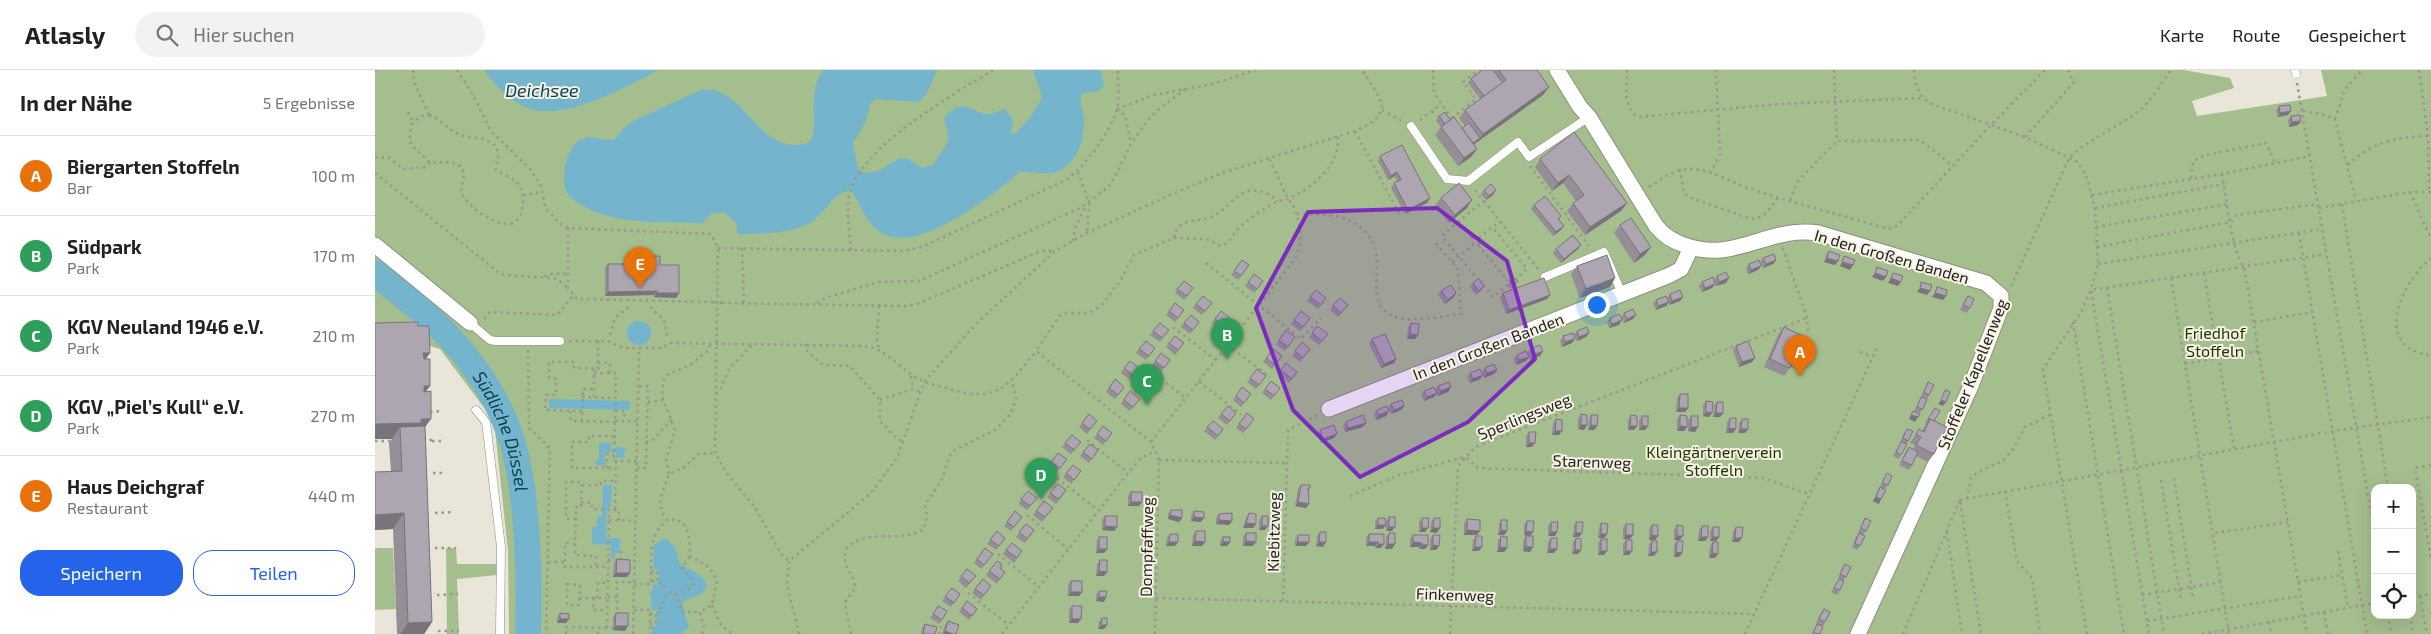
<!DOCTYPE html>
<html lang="de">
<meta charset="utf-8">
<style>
:root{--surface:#fff;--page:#f2f2f2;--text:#222;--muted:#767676;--line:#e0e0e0;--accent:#2563eb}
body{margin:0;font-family:"Exo 2",sans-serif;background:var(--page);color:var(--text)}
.controls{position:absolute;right:15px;bottom:15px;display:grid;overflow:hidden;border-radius:10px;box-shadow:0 5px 20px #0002}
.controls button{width:45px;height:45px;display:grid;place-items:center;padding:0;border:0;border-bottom:1px solid var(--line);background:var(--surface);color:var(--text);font:25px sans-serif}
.you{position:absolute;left:1221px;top:234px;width:18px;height:18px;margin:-12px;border:4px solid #fff;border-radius:50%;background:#1a73e8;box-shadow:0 0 0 8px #1a73e833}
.badge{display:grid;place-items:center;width:32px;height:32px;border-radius:50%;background:var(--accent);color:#fff;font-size:16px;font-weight:700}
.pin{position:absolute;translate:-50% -41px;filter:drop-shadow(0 1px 2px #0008)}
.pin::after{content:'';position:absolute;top:26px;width:18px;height:15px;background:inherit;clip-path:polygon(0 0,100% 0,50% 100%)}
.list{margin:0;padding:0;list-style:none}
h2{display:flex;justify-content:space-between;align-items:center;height:65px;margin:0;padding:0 20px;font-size:21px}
h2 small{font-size:16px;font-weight:400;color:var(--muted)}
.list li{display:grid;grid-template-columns:32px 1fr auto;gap:15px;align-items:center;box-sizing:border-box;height:80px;padding:0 20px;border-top:1px solid var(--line)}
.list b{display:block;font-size:19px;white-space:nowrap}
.list p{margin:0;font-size:16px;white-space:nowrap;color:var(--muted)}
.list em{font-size:16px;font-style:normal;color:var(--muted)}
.actions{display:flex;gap:10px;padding:15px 20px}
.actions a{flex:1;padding:11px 0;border:1px solid var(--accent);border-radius:20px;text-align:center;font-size:18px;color:var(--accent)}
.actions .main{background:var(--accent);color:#fff}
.icon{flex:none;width:28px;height:28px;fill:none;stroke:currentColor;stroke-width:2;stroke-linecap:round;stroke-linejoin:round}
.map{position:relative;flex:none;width:2056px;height:564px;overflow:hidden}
header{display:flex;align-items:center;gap:30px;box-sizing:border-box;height:70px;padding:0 25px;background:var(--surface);border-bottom:1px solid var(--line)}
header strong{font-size:24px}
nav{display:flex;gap:28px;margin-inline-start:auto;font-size:18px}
.search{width:350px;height:45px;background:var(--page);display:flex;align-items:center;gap:12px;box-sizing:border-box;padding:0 18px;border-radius:28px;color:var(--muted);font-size:19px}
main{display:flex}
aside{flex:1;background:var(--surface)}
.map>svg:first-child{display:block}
.green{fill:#a5be8d;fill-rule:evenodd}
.water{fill:#74b4cc}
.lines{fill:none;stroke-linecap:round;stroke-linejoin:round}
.river{stroke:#74b4cc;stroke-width:26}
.lane-casing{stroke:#908d81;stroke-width:9}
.street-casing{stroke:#908d81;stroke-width:17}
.path{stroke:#9a988e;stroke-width:2.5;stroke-dasharray:2.5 4;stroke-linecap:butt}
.lane{stroke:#fff;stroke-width:8}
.street{stroke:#fff;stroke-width:15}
.path-bridge{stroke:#9a988e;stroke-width:2.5;stroke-dasharray:2.5 4;stroke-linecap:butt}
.wall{fill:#958e97}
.shaded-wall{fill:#79747b}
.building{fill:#ada5b0;stroke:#79747b}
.marked{fill:#7b2cbf;fill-opacity:0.2;stroke:#7b2cbf;stroke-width:4;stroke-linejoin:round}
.labels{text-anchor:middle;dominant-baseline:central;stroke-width:4;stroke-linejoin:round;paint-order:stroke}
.street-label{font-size:16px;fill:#24231e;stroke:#f6f2e5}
.park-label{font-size:16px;fill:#203600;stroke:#f6f2e5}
.water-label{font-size:18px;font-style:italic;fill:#0b4455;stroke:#f6f2e5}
</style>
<header>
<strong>Atlasly</strong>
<div class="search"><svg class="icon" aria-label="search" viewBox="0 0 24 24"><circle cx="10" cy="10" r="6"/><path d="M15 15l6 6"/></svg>Hier suchen</div>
<nav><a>Karte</a><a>Route</a><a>Gespeichert</a></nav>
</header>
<main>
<aside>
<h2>In der Nähe<small>5 Ergebnisse</small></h2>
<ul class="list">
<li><span class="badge" style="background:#e8710a">A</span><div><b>Biergarten Stoffeln</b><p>Bar</p></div><em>100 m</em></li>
<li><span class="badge" style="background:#2e9e5b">B</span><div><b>Südpark</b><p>Park</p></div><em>170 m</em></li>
<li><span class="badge" style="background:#2e9e5b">C</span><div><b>KGV Neuland 1946 e.V.</b><p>Park</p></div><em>210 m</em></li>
<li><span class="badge" style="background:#2e9e5b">D</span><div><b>KGV „Piel’s Kull“ e.V.</b><p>Park</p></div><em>270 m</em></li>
<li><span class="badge" style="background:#e8710a">E</span><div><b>Haus Deichgraf</b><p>Restaurant</p></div><em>440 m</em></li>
</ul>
<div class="actions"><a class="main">Speichern</a><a>Teilen</a></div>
</aside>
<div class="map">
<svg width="2056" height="564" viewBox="0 0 2056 564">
<rect width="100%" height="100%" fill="#e9e5d8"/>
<g class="green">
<path d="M0,0H1808L1855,8L1859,18L1817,31L1822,46L1952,26L1946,0H2056V564H134L133,481L119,351L65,279L43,272L0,269ZM2000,418H2037V545H2000Z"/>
<polygon points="2,478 18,478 21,539 0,540 0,479"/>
<polygon points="71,478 81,478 82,494 122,494 122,505 82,509 84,564 72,564"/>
</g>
<g class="water">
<path d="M109,0H283C254,16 202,44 167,41C142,39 123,19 109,0Z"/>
<path d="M449,0H562L552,23L544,32L501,29L496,32L490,53L478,73L483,99L490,103L503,101L525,88L533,89L547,98L558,95L574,70L569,48C591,27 590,40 611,44C618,45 624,40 630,39L638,50L636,63L640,64L655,48L667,28L658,0H725L729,14L724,21L708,23L706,26C705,34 708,41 709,49C709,72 701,99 676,103C665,105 655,101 645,102C618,124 546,183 509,164C492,155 486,137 477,121L474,120C453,128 455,137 439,150C421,164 386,164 363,164L360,151L349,142L336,144L327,153C287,152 219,156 191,122C186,105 191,71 212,68C222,66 230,72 240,69L250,57L260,50L326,20C370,13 382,88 433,73C447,63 429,22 449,0Z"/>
<circle cx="264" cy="263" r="12"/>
<polygon points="174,329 255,331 255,340 174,338"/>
<polygon points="224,373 236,373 236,380 241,380 241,377 250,378 249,388 241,388 241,383 230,382 230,396 221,395 221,390 224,390"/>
<polygon points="228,415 237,415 236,437 232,437 231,468 245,468 245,483 240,483 240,488 236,488 236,475 217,474 217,457 222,457 222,446 227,446"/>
<path d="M290,468L299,476L305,494C313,499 345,512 325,524C319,529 312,527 307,533L314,558L305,564H277V556H281L282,540H277L275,521H278V514H283V499H278L279,475Z"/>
</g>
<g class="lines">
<path class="river" id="s1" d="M0,203C25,224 53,244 75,268C102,297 125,333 137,371C153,423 155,509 153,564"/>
<g class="lane-casing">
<g id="lane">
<polyline points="1920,0 1921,4"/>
<polyline points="1036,56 1072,109 1093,111 1143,72 1154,87 1214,47"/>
<polyline points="1170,207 1229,182 1247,224"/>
<polyline points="95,253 115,270 121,271 185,271"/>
<polyline points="101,340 111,352 126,477 125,564"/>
</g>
</g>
<g class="street-casing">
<g id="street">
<path d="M1182,0L1205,37L1214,47L1281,156C1289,166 1297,171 1309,175C1360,194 1394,155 1443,163L1611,213L1626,226V238L1595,318L1483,564"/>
<polyline points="0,175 95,253"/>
<polyline points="954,339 1295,205 1306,199 1316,178"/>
</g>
</g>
<g class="path">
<polyline points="38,0 39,12 54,45"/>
<polyline points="82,0 98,25 116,61 156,100 166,116 171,139 187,155 193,158 336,164 343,178 340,383 353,405 379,436 407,485 414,491"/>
<polyline points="1058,0 1059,23 1078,50"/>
<path d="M1252,0C1252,16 1247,38 1263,47L1405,34L1547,28"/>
<polyline points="1459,0 1462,71"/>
<path d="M1539,0C1540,14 1542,24 1554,33L1650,67L1703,92L1712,108L1720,138L1723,194L1716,220L1774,564"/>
<polyline points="2044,0 2053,66 2054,122"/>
<polyline points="0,1 1,0"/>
<polyline points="1922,13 2000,466"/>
<polyline points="742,39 779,25 837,14 881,0"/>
<polyline points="742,39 750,46 756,73"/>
<polyline points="1007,40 1027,51"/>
<polyline points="1057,41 1062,46"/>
<polyline points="1928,41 1946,44 1960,49 1981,131"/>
<polyline points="33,42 38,52"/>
<path d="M54,45C66,49 72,59 83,64C95,70 120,64 123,84C124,89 120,94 121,100C128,105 138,107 144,115C148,121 148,126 148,133C146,176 97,142 86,123L89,103L86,96L75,92L55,93C41,77 30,79 37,54L46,46Z"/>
<polyline points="1077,48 1101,29 1088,12 1104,0"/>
<polyline points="1960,49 1970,19 1987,0"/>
<polyline points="1045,50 1066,34"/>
<polyline points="980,61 1025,145"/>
<polyline points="1650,67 1699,12 1693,0"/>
<polyline points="0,87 15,88 28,99 50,97 55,93"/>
<path d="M1973,95C1998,71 2022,67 2056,66"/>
<polyline points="1155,96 1214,176"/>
<path d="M1305,99L1309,123L1313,127L1376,149C1390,149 1395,138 1403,128"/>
<polyline points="703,102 714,133 712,163"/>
<polyline points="0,103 123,202 129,205 176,208 182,209 193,218"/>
<polyline points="1335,103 1345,85 1341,0"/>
<path d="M1847,104C1852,128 1855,178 1869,197L1932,564"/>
<polyline points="1816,108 1818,91 1831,85 1891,73 1900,92"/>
<path d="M1274,117C1287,109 1298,99 1315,99C1336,99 1357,113 1376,119C1421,134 1467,145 1513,159L1522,156L1616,55L1670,0"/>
<polyline points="2035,122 2056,169"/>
<polyline points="148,125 167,122"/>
<polyline points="1717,125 1847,104 1935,86"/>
<polyline points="1415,130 1422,112 1462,71 1545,70 1578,96"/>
<polyline points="1109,131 1164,200"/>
<polyline points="1967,134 2013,418"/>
<polyline points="1720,138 1849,114"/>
<polyline points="1944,138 2035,122 2056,122"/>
<path d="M922,144C938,145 956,143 971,149C983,154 994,163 999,175C1009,198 987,240 1024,248C1044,252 1066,246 1086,244L1083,199L1059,171"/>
<polyline points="1084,151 1067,166 1104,211"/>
<polyline points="1721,157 1853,134"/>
<polyline points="193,158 193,218 202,229 338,232"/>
<polyline points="1924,163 1992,564"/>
<path d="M799,168L831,169L846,176C856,173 859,161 867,155C877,147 890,137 902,132C906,130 910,130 913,129C937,118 966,95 963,66"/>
<polyline points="1097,168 1084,151 1109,131 1099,119"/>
<polyline points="1104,168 1125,151"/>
<polyline points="698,171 700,158 711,135"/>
<polyline points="1103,175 1133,211"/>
<polyline points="1722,177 1856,152 1861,145 1943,134"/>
<path d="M343,178L528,181L547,177L691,110C710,97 736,61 742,39C745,27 742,12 743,0"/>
<polyline points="367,178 369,233"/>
<polyline points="1408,178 1432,248 1433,261"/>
<path d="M476,180C475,164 471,143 474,127C482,78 578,25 618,0"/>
<path d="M2056,188C2035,205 2006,252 2031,276C2037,282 2048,284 2056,286"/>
<polyline points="1077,192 1098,175 1103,175 1105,170 1103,167 1097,168 1098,175"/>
<polyline points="831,193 926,269 946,248"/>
<polyline points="1723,194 1947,159"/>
<polyline points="1829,203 1859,379"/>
<polyline points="170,207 173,204 192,204"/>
<polyline points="1796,208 1854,564"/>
<polyline points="1108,215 1118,227 1132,216 1133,211 1138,211 1152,199 1117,157"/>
<path d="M1636,216L1694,88C1715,68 1742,58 1765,40C1778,29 1786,13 1796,0"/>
<polyline points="1732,218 1789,564"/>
<polyline points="347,233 532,236 542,234 666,181 680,181"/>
<polyline points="442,233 453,227 503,212 544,211 707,137 733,117 740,107 756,74 772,51 785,38 812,18"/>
<polyline points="504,236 502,270 504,279"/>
<polyline points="275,237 289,250 292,266"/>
<polyline points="109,249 115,242 182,245 198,226"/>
<polyline points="1698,252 1749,564"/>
<polyline points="1879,252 1938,242"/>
<polyline points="798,257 841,290"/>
<polyline points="235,265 240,248 255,236"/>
<path d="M194,271H233L248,278H287L295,273L490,276C512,280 521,295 539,306C548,313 560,315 571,318C621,334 632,318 661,281"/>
<polyline points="431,274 430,279 448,295 475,296 505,330 505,351 522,369 528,371"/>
<polyline points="853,275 895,307"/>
<polyline points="153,280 154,358 175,378 171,564"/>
<polyline points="1485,282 1497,287"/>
<polyline points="223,293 235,293 235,303"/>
<polyline points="1810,294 1883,281"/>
<polyline points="771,297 811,328"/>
<polyline points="219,303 241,303 239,391 262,391"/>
<polyline points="536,306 538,319"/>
<polyline points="824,312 866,344"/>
<polyline points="341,324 346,318 354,299 377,275"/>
<polyline points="207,327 240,328"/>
<polyline points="219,327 219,299"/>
<polyline points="505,330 538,319 545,322"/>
<polyline points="273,332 288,330"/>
<polyline points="195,341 196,351 240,352"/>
<polyline points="207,341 170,340 171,325 181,325 181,309 174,308 174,292 199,292 199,298 223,299 223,271"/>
<polyline points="240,341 250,341 249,350"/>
<polyline points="55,342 67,341"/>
<polyline points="207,351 208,319 219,319"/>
<polyline points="240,351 263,351"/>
<polyline points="239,366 214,366 214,372 197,372 197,398 240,398"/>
<polyline points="48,370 57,370"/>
<polyline points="712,370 753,403"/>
<polyline points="0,371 18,371"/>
<polyline points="57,371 69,371"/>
<polyline points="271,372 278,370 297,349"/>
<polyline points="776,372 920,189 926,173 924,152 918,135 913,129 894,88"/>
<path d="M784,390L776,372L661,281L684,246L692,243H714L726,236L745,211L759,185L799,168C801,147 822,153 836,147C851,141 858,125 874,121C885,119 895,124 903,131"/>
<polyline points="784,390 910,393"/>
<polyline points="2056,395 2040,398 2056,489"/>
<polyline points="232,398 232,384 239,385"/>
<polyline points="262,398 271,398 273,316 264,317"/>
<polyline points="58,403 70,403"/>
<polyline points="294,404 291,390 300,360 287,327 288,311 292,305 315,295 334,280 335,274"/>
<polyline points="682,408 723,440"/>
<polyline points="1799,408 1818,528"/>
<polyline points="1786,410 1806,530"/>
<polyline points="207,415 226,415 226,411 240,411"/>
<polyline points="1630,421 1642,491 1657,508 1665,564"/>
<polyline points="975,426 1024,405 1090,387 1103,398 1388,408 1434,424"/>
<polyline points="1592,429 1596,408 1602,403 1629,390 1638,379 1650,357 1675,345"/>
<polyline points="1585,430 1958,361 2056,347"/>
<polyline points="206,432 217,433 217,439 244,440 244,451"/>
<polyline points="1585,432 1606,564"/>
<polyline points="240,439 241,391"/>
<polyline points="60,443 79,442"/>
<polyline points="652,445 693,479"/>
<path d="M201,449H191V412H207L206,437H201C201,453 200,469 200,485L221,486V497"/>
<polyline points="234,450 261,451"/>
<polyline points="1572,462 1587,564"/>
<polyline points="1840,463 1914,452"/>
<polyline points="200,474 190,473 190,497 233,497"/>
<polyline points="60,478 81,478"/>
<polyline points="1963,481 1973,538"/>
<polyline points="623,484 664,517"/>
<polyline points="233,490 246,490 246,478"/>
<polyline points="173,492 190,492"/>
<polyline points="276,501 282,501 282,512"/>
<polyline points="277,511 286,513 292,522"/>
<polyline points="1923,512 1967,505"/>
<polygon points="192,514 205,515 204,535 192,535"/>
<path d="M259,514H276C277,491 271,467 292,450"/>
<polyline points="593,523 634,555"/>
<polyline points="62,525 83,524"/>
<polyline points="301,525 313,520 318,515 318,511 307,498 315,486"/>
<polyline points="1767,525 1846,512"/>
<polyline points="2045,526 2052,564"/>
<polyline points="233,527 242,527"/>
<polyline points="2037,527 2056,524"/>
<polyline points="204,528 232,528"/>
<polyline points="219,528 218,540 232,540"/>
<polyline points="222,528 223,513 233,513"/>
<polyline points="781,528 1379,544"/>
<polyline points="908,531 913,360 942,345"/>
<polyline points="337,535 346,555 358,564"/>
<polyline points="259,540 275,540 275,564"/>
<polyline points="1949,542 1953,564"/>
<polyline points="244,544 242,544 242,512 259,512"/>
<polyline points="275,544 285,542 292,522 301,525 307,542 325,542"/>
<polyline points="2013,545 2017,564"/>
<polyline points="2035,545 2038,564"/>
<polyline points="1772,551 1926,526"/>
<polyline points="1894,552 1896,564"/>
<polyline points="275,554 281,554 281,544"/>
<polyline points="232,558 234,440"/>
<polyline points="63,561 84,561"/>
<polyline points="191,564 191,557 243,558 243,564"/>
<polyline points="223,564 223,558"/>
<polyline points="258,564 264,278"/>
<path d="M327,564L329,559L325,542L337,535L342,511L335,498L315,486C315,469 315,446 292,450C279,431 288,424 294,404L310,397L323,384L340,383"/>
<path d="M424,564L412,514L414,491L495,424L522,388L549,312L601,254L680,181L712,163L797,124L847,103L980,61C993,55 1006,50 1007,35L1003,25L987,0"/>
<path d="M476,564L470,533C472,527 481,521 480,515C477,500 466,499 471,479C489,457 527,474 549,459L552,447L550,435L568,408L573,388L578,381L620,360L636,344L641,328L637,312"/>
<polyline points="564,564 566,556"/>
<polyline points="627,564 753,403 765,389 779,381"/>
<polyline points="780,564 784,390"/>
<polyline points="1075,564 1083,396 1100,377 1432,248"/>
<polyline points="1370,564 1502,278"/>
<polyline points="1528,564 1585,430"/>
<polyline points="1712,564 1668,299 1706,242 1716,220 1951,184"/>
<polyline points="1827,564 2000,533"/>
</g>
<use href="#lane" class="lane"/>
<use href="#street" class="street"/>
<polyline class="path-bridge" points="338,232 347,233"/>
</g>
<g class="wall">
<polygon points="1107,0 1162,0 1174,17 1168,25 1099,74 1102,79 1096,87 1083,96 1060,65 1066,57 1061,50 1064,46 1075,50 1087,58 1090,56 1084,48 1090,40 1105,29 1093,13 1096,9"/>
<polygon points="1904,36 1913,45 1903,47 1901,40"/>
<polygon points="1916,46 1926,51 1923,55 1914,57 1913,50"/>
<polygon points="1005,86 1055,128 1052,133 1030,144 1016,118 1019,113 1022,112 1020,106 1013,110 1003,91"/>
<polygon points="1165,89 1252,133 1246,141 1210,165 1192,141 1198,133 1201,131 1188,113 1177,121 1160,97"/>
<polygon points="1109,120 1118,125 1111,130 1106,124"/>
<polygon points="1066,128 1092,138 1074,153 1060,136"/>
<polygon points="1159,135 1186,146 1184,150 1186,160 1178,166 1156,139"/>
<polygon points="1245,155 1270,185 1259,193 1239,163"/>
<polygon points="1181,179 1203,179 1186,193 1178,183"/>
<polygon points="1454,181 1463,191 1460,195 1449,192 1451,185"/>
<polygon points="253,186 285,195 304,223 301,228 279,227 279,225 230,226 230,198 233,194 250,194 250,190"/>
<polygon points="1388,188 1401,190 1398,194 1388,198 1385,192"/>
<polygon points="867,190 874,195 863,210 856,205"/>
<polygon points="1374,194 1386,196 1383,200 1373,204 1371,198"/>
<polygon points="1202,196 1240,208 1235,217 1205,228 1196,204"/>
<polygon points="879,204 888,211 879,223 870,216"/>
<polygon points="1342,206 1351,213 1341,216 1339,210"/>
<polygon points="1139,208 1143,211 1136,219 1132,216"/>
<polygon points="1327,212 1340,214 1337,218 1327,222 1324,216"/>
<polygon points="1098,213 1109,216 1107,220 1101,225 1095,217"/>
<polygon points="818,218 809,230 800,223 802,219"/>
<polygon points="941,220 951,228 943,239 932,231"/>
<polygon points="1066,221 1079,227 1070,234 1063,225"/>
<polygon points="1128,223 1175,225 1172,229 1131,244 1125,227"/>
<polygon points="1295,224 1308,227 1305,231 1294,235 1294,232 1291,236 1281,240 1278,234 1281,230 1292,228"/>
<polygon points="1593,226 1595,238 1592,243 1585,240 1590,230"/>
<polygon points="800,233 809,240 800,252 791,245"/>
<polygon points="837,233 827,245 818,238 821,234"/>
<polygon points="958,235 973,235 963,247 955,240"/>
<polygon points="846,241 856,249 847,260 837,253"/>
<polygon points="1249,243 1258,249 1249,253 1246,247"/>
<polygon points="935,248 925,261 916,254 919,250"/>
<polygon points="1235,248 1244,255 1234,258 1232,252"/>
<polygon points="824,252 815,264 806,257 809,253"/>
<polygon points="785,253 794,260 785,272 775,265"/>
<polygon points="1036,253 1043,265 1040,269 1032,269 1033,257"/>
<polygon points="43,256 51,289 51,322 50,358 57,552 49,564 22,564 18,459 0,460 0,402 16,402 14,373 17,369"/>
<polygon points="942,256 953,264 944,275 934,267"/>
<polygon points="1409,257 1422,280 1415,298 1409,306 1389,297 1403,265"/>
<polygon points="911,260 920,267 910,281 901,274"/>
<polygon points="1202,261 1214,263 1211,267 1202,271 1199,265"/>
<polygon points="1188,266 1197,273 1187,277 1185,271"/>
<polygon points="997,269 1021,289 1019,293 1006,298 994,274"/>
<polygon points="927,272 935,279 925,292 917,286"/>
<polygon points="794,273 809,273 800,285 791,277"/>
<polygon points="1361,276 1380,288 1377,292 1364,297 1358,280"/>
<polygon points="780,278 771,290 761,283 764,279"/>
<polygon points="898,279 907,286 897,299 888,292"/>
<polygon points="1155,279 1168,281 1165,286 1155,290 1152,283"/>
<polygon points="786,283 795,290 786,302 777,295"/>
<polygon points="1142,285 1151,291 1141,295 1139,289"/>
<polygon points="755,291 764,298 755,310 746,303"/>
<polygon points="1110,298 1122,300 1119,304 1109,308 1107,302"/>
<polygon points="882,299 891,306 881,319 872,312"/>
<polygon points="906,300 922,302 914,313 903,304"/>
<polygon points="771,303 780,310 770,322 761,315"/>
<polygon points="1095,303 1105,309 1095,313 1092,307"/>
<polygon points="740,309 749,317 740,329 731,322"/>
<polygon points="896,311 905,318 896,330 887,323"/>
<polygon points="1553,312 1554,325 1552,329 1548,339 1545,343 1539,341 1544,331 1547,327 1546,326"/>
<polygon points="1063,316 1076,317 1073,322 1063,326 1062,323 1059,327 1049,331 1046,325 1049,321 1060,320"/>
<polygon points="867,317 876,324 866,337 858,330"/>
<polygon points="755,321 765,329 755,341 746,334"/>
<polygon points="1305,324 1313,338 1310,342 1301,342 1302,328"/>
<polygon points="1331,331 1337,343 1334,347 1328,346 1328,335"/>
<polygon points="1342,332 1348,343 1345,347 1338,347 1339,336"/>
<polygon points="1016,334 1029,336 1026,340 1016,344 1013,338"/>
<polygon points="853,336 861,343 852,355 843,348"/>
<polygon points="1002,340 1011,346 1001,350 999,344"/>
<polygon points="1557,342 1559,351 1559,384 1553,392 1541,386 1537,395 1534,400 1524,395 1531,381 1534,377 1538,379 1540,375 1535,373 1538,368 1544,359 1547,361 1551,354 1550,353"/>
<polygon points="872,343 879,349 868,363 861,358"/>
<polygon points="714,344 719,355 712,364 704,357"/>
<polygon points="1206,344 1212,355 1209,360 1203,359 1203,349"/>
<polygon points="1216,345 1222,356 1219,360 1213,360 1214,349"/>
<polygon points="1256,345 1262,356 1259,360 1253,360 1253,350"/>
<polygon points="1305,345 1312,357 1309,361 1302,361 1302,349"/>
<polygon points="1267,346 1270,360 1264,360 1264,350"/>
<polygon points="1316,346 1320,362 1313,361 1313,350"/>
<polygon points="1355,348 1358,363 1351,363 1352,352"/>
<polygon points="1181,349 1184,365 1177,365 1178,354"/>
<polygon points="1367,349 1373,359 1370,363 1363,363 1364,353"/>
<polygon points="838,351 848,359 840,370 829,361"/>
<polygon points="971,352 991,353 988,357 970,362 968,356"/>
<polygon points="728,356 737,363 728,375 719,368"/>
<polygon points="1532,359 1533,371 1524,389 1518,386 1526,373 1525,372 1529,363"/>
<polygon points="945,360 959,368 946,373 942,364"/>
<polygon points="1154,362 1157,377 1151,377 1151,366"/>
<polygon points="697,365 706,372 696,384 687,377"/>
<polygon points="723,380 714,393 705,386 708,382"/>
<polygon points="683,383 692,389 682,402 673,396"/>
<polygon points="706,401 696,414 688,407 691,403"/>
<polygon points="669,402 677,409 667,422 659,416"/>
<polygon points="1512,403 1513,415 1510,419 1504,434 1498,431 1502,422 1505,417 1509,408"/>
<polygon points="683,414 688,425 681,434 672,427"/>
<polygon points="926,415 935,418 933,422 931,438 920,436 923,419"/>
<polygon points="756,422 767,432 764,436 753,436 753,426"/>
<polygon points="662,428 652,440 644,434 646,429"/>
<polygon points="678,438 667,452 658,445 661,441"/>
<polygon points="796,440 807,448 804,452 793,449 793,444"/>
<polygon points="640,441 647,447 636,461 629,456"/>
<polygon points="819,441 826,452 816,451 816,446"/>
<polygon points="874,443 881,454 878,458 868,458 871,448"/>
<polygon points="844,444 857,451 854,455 841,454 841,448"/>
<polygon points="730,446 742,457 739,461 727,460 727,450"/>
<polygon points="887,446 890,460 884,460 884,450"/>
<polygon points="1014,447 1017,461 1011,461 1011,451"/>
<polygon points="1003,448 1011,455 1008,459 1000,459 1000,452"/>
<polygon points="1047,448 1050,462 1044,462 1044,452"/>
<polygon points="1059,448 1062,463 1055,462 1056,452"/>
<polygon points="1490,448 1491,461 1488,465 1483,462"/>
<polygon points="1092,449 1102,465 1089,465 1089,453"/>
<polygon points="1126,450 1132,461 1129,465 1123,465 1124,454"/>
<polygon points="1152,451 1158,462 1155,466 1149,465 1149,455"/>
<polygon points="1176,452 1182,462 1180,466 1173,466 1173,456"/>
<polygon points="1201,452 1204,467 1198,467 1199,456"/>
<polygon points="1226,453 1232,464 1229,468 1223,468 1224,458"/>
<polygon points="651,454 659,460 650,473 641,467"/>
<polygon points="1251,454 1255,469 1248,469 1248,458"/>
<polygon points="1277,455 1280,470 1274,470 1274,459"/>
<polygon points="1302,455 1305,470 1299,470 1299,460"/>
<polygon points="1327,456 1333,467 1330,471 1323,471 1324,460"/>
<polygon points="1338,457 1344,467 1341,471 1335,471 1335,461"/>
<polygon points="1361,457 1364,472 1357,472 1358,461"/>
<polygon points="622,461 630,468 621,480 612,474"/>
<polygon points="821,461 830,472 827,476 817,476 818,465"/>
<polygon points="945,462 948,477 941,476 942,466"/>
<polygon points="871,463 878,476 868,476 868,467"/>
<polygon points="1014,463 1017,479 1010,479 1011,467"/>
<polygon points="1484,463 1485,476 1482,480 1477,477 1481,467"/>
<polygon points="795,464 800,476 791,476 792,468"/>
<polygon points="994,464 1009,464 1006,478 1000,478 1000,476 991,476 991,468"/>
<polygon points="923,465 934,472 931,476 920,476 920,469"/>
<polygon points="1038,465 1053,475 1050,479 1044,479 1044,477 1035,477 1035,469"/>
<polygon points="1058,465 1064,476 1061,480 1055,480 1055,469"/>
<polygon points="1101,466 1104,481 1097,481 1098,470"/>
<polygon points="1126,466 1132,478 1129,482 1122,482 1123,470"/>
<polygon points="1151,466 1155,482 1148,481 1148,471"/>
<polygon points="724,467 732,479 729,483 721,483 722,471"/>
<polygon points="848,467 855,472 852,476 845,476 845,471"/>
<polygon points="896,467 899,477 893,476 893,471"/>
<polygon points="1176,468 1179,483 1172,483 1173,472"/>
<polygon points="1201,468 1206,480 1203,484 1197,484 1198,472"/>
<polygon points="1226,469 1229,485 1223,485 1223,473"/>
<polygon points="1251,470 1257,481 1254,485 1248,485 1248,474"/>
<polygon points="1277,470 1279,486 1273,486 1274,475"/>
<polygon points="1302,471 1307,483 1304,487 1299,487 1299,475"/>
<polygon points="1338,472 1340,488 1334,488 1335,476"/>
<polygon points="637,473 647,481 639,493 628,484"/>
<polygon points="610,478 615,488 606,499 599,493"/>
<polygon points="242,489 252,507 238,507 239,493"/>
<polygon points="725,490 729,506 721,506 722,494"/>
<polygon points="1470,494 1471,507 1468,511 1465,520 1462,525 1456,522 1464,509 1463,508 1467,498"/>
<polygon points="625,498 630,502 622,514 611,505 614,501"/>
<polygon points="592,499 601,506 591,518 583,511"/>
<polygon points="608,509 616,516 606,530 597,523"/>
<polygon points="696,511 707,522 704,526 693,526 693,515"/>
<polygon points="577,518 585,524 576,537 567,531"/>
<polygon points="724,521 731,527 729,532 721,531 721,525"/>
<polygon points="592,531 602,539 594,550 584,542"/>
<polygon points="563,536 567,550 564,554 555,548"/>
<polygon points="697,536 703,553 694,553 694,540"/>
<polygon points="1449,539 1450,552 1448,556 1445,564 1437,564 1442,554 1445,555 1441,553 1446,543"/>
<polygon points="185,543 191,553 182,553 182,548"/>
<polygon points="241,543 250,561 238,560 238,547"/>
<polygon points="727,548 732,555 729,559 723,559 724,552"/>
<polygon points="573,551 581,564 567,564 570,555"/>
<polygon points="550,554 560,564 546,564 547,558"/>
</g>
<g class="shaded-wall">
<polygon points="1174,17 1168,25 1091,80 1094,76 1105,68 1108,64"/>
<polygon points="1916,41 1913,45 1903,47 1905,43"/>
<polygon points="1926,51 1923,55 1914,57 1917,52"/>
<polygon points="1102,79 1096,87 1083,96 1089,88"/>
<polygon points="1022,102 1020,106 1013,110 1016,106"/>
<polygon points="1194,105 1188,113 1177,121 1183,113"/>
<polygon points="1121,120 1118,125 1111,130 1114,126"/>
<polygon points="1055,128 1052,133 1030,144 1033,140"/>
<polygon points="1097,130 1092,138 1074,153 1080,145"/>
<polygon points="1252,133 1246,141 1210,165 1215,157"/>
<polygon points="1189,156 1186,160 1178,166 1181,162"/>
<polygon points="1206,175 1203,179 1186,193 1189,189"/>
<polygon points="1276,177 1270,185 1259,193 1265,184"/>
<polygon points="1452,188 1463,191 1460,195 1449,192"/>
<polygon points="1401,190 1398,194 1388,198 1391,194"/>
<polygon points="1467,192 1478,195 1475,200 1465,196"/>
<polygon points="1386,196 1383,200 1373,204 1376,200"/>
<polygon points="1500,203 1511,207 1508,211 1497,207"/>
<polygon points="1240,208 1235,217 1205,228 1211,219"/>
<polygon points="1354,208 1351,213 1341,216 1344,212"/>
<polygon points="1516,208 1526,212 1523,216 1513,213"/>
<polygon points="1340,214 1337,218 1327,222 1330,218"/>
<polygon points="1545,218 1555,221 1552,225 1542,222"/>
<polygon points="282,221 279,225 230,226 233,222"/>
<polygon points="282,223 304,223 301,228 279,227"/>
<polygon points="1081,223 1079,227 1070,234 1073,230"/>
<polygon points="1560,223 1571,226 1568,230 1557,227"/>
<polygon points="1175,225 1172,229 1131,244 1134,240"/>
<polygon points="1308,227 1305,231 1294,235 1297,231"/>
<polygon points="1294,232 1291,236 1281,240 1283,236"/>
<polygon points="1261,245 1258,249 1249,253 1252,249"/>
<polygon points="1247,250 1244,255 1234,258 1237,254"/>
<polygon points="1214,263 1211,267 1202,271 1204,267"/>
<polygon points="1035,264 1043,265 1040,269 1032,269"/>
<polygon points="1200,269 1197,273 1187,277 1190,272"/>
<polygon points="1168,281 1165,286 1155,290 1158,285"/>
<polygon points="48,283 55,283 44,299"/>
<polygon points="1154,287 1151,291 1141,295 1144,290"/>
<polygon points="1380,288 1377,292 1364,297 1367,292"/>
<polygon points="1021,289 1019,293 1006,298 1009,294"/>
<polygon points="1122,300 1119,304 1109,308 1112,303"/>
<polygon points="1108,305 1105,309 1095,313 1098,309"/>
<polygon points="49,316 55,316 44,331"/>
<polygon points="1076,317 1073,322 1063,326 1066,321"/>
<polygon points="1062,323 1059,327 1049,331 1052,327"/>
<polygon points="1566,330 1571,332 1568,336 1563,334"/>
<polygon points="1029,336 1026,340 1016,344 1019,340"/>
<polygon points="1304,338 1313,338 1310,342 1301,342"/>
<polygon points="1014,341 1011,346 1001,350 1004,345"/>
<polygon points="1331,342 1337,343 1334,347 1328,346"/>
<polygon points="1341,343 1348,343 1345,347 1338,347"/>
<polygon points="1536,345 1543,347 1540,352 1534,349"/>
<polygon points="46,349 56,349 45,364 25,357 17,369 0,369 0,354"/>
<polygon points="991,353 988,357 970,362 973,358"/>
<polygon points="1206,355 1212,355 1209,360 1203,359"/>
<polygon points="1216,355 1222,356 1219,360 1213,360"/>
<polygon points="1255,356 1262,356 1259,360 1253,360"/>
<polygon points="1267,356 1273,356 1270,360 1264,360"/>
<polygon points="1305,356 1312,357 1309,361 1302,361"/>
<polygon points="1316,357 1323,357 1320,362 1313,361"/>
<polygon points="1354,358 1361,359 1358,363 1351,363"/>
<polygon points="1366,359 1373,359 1370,363 1363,363"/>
<polygon points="1180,361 1187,361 1184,365 1177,365"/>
<polygon points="962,364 959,368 946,373 948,369"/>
<polygon points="1154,373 1160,373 1157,377 1151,377"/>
<polygon points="1501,427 1506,429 1504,434 1498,431"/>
<polygon points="756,432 767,432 764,436 753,436"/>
<polygon points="923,432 934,434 931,438 920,436"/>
<polygon points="29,443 18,459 0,460 0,445"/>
<polygon points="795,445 807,448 804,452 793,449"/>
<polygon points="819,447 829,448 826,452 816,451"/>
<polygon points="844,450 857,451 854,455 841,454"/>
<polygon points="871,453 881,454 878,458 868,458"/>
<polygon points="1003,455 1011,455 1008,459 1000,459"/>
<polygon points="730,456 742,457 739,461 727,460"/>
<polygon points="887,456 893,456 890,460 884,460"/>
<polygon points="1014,457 1020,457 1017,461 1011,461"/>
<polygon points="1047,458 1053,458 1050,462 1044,462"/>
<polygon points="1058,458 1065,458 1062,463 1055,462"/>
<polygon points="1092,460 1105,461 1102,465 1089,465"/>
<polygon points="1126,460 1132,461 1129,465 1123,465"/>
<polygon points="1151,461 1158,462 1155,466 1149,465"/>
<polygon points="1176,462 1182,462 1180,466 1173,466"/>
<polygon points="1201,463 1207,463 1204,467 1198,467"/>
<polygon points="1226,464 1232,464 1229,468 1223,468"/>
<polygon points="1251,465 1258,465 1255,469 1248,469"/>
<polygon points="1277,465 1283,466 1280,470 1274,470"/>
<polygon points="1302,466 1308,466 1305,470 1299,470"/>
<polygon points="1326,467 1333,467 1330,471 1323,471"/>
<polygon points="1338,467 1344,467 1341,471 1335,471"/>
<polygon points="1360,468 1367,468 1364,472 1357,472"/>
<polygon points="820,471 830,472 827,476 817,476"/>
<polygon points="871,471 881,472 878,476 868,476"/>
<polygon points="794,472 803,472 800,476 791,476"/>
<polygon points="848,472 855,472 852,476 845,476"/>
<polygon points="896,472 902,472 899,477 893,476"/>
<polygon points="923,472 934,472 931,476 920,476"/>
<polygon points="944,472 951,472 948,477 941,476"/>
<polygon points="994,472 1003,472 1000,476 991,476"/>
<polygon points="1038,472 1047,473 1044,477 1035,477"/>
<polygon points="1003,474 1009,474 1006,478 1000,478"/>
<polygon points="1013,474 1020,474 1017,479 1010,479"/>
<polygon points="1047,475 1053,475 1050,479 1044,479"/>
<polygon points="1058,475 1064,476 1061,480 1055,480"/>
<polygon points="1100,477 1107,477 1104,481 1097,481"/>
<polygon points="1125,477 1132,478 1129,482 1122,482"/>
<polygon points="1151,477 1158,477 1155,482 1148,481"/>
<polygon points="724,479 732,479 729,483 721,483"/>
<polygon points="1175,479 1182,479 1179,483 1172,483"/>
<polygon points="1200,480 1206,480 1203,484 1197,484"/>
<polygon points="1226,481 1232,481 1229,485 1223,485"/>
<polygon points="1251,481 1257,481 1254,485 1248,485"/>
<polygon points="1276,482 1282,482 1279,486 1273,486"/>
<polygon points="1301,482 1307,483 1304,487 1299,487"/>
<polygon points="1337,483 1343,484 1340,488 1334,488"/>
<polygon points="724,501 732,502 729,506 721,506"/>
<polygon points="241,503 255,503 252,507 238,507"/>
<polygon points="696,522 707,522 704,526 693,526"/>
<polygon points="724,527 731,527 729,532 721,531"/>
<polygon points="185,549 194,549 191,553 182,553"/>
<polygon points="697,549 706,549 703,553 694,553"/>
<polygon points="57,552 49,564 25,564 33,553"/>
<polygon points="726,555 732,555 729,559 723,559"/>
<polygon points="240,556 253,556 250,561 238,560"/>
<polygon points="570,561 578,564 568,564"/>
</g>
<g class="building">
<polygon points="1107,0 1118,0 1128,13 1109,26 1096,9"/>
<polygon points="1124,0 1162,0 1174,17 1108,64 1090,40 1131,10"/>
<polygon points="1915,35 1916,41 1905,43 1904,36"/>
<polygon points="1070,42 1075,50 1070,54 1064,46"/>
<polygon points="1925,45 1926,51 1917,52 1916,46"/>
<polygon points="1079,47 1102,79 1089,88 1066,57"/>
<polygon points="1094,53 1105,68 1098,73 1087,58"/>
<polygon points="1199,62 1252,133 1215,157 1198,133 1209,125 1194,105 1183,113 1165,89"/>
<polygon points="1027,75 1055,128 1033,140 1019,113 1026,110 1022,102 1016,106 1005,86"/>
<polygon points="1084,113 1097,130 1080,145 1066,128"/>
<polygon points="1116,114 1121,120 1114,126 1109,120"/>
<polygon points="1170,126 1186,146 1183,149 1189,156 1181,162 1159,135"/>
<polygon points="1256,148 1276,177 1265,184 1245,155"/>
<polygon points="1198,165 1206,175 1189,189 1181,179"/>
<polygon points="1454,181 1465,185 1463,191 1452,188"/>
<polygon points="1399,184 1401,190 1391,194 1388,188"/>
<polygon points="1232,185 1240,208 1211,219 1202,196"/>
<polygon points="253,186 285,186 285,195 304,195 304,223 282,223 282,221 233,222 233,194 253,194"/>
<polygon points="1469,186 1480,190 1478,195 1467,192"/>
<polygon points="867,190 874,195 866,206 859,201"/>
<polygon points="1384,190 1386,196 1376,200 1374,194"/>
<polygon points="1502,197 1513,201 1511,207 1500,203"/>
<polygon points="1351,202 1354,208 1344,212 1342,206"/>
<polygon points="1518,203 1528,206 1526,212 1516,208"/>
<polygon points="879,204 888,211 882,219 873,212"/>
<polygon points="1338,207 1340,214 1330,218 1327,212"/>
<polygon points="1103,208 1109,216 1104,221 1098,213"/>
<polygon points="1139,208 1143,211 1139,215 1135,212"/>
<polygon points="1169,208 1175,225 1134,240 1128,223"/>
<polygon points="809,211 818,218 812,226 802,219"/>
<polygon points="1546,212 1557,215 1555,221 1545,218"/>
<polygon points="1076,215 1081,223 1073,230 1066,221"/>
<polygon points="1562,217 1572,220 1571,226 1560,223"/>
<polygon points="941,220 951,228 946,235 935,227"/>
<polygon points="1305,220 1308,227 1297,231 1295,224"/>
<polygon points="828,226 837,233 830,241 821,234"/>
<polygon points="1291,226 1294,232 1283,236 1281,230"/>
<polygon points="1593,226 1599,229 1595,238 1588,235"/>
<polygon points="965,228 973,235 966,243 958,235"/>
<polygon points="800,233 809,240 803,248 794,241"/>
<polygon points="1258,239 1261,245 1252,249 1249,243"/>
<polygon points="846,241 856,249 850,256 840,249"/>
<polygon points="926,241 935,248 928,257 919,250"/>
<polygon points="1244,244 1247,250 1237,254 1235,248"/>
<polygon points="816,245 824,252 818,260 809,253"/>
<polygon points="43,252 43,256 54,256 55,283 48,283 49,289 55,289 55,316 49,316 49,322 56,321 56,349 46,349 46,353 0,354 0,253"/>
<polygon points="785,253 794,260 787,268 778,261"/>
<polygon points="1036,253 1044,254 1043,265 1035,264"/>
<polygon points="942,256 953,264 947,271 937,263"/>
<polygon points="1212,257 1214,263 1204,267 1202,261"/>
<polygon points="1409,257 1428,266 1422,280 1424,281 1415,298 1395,289"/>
<polygon points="911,260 920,267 913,277 904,270"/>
<polygon points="1198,263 1200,269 1190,272 1188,266"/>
<polygon points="1010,264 1021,289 1009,294 997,269"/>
<polygon points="800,266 809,273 803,280 794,273"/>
<polygon points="771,271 780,278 774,286 764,279"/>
<polygon points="1373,271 1380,288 1367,292 1361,276"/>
<polygon points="927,272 935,279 928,288 920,281"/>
<polygon points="1165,275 1168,281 1158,285 1155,279"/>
<polygon points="898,279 907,286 900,295 891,288"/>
<polygon points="1151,281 1154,287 1144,290 1142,285"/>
<polygon points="786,283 795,290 789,298 780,291"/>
<polygon points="755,291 764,298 758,305 749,298"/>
<polygon points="911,293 922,302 917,309 906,300"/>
<polygon points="1119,294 1122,300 1112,303 1110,298"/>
<polygon points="882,299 891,306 884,315 875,308"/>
<polygon points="1105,299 1108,305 1098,309 1095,303"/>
<polygon points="771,303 780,310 773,318 764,311"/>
<polygon points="740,309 749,317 743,325 734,318"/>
<polygon points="896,311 905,318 899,326 890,319"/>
<polygon points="1074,312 1076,317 1066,321 1063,316"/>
<polygon points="1553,312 1559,315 1554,325 1549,322"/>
<polygon points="867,317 876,324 869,333 861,326"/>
<polygon points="1059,317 1062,323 1052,327 1049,321"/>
<polygon points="1570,320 1575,322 1571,332 1566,330"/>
<polygon points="755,321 765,329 758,337 749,330"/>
<polygon points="1305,324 1313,324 1313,338 1304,338"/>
<polygon points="1546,327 1552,329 1548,339 1542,337"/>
<polygon points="1027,330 1029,336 1019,340 1016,334"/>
<polygon points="1331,331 1338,332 1337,343 1331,342"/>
<polygon points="1342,332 1348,332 1348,343 1341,343"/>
<polygon points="853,336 861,343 855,351 846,344"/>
<polygon points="1012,336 1014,341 1004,345 1002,340"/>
<polygon points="1560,338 1565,341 1559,351 1555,349 1555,350 1553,349"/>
<polygon points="1538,341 1545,344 1543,347 1536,345"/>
<polygon points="872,343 879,349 871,359 864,354"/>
<polygon points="714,344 722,351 715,359 707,353"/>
<polygon points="1206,344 1212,345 1212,355 1206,355"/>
<polygon points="988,345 991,353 973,358 971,352"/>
<polygon points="1216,345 1223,345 1222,356 1216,355"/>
<polygon points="1256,345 1262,346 1262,356 1255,356"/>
<polygon points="1305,345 1312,346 1312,357 1305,356"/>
<rect x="1267" y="346" width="6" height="10"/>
<rect x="1316" y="346" width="7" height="11"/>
<polygon points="1355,348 1361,348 1361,359 1354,358"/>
<polygon points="1181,349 1187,350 1187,361 1180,361"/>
<polygon points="1367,349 1373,349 1373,359 1366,359"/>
<polygon points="1555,349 1572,357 1559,384 1541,375 1546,367 1541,364 1544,359 1549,362"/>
<polygon points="838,351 848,359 843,366 832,357"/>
<polygon points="959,355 962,364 948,369 945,360"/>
<polygon points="50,356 57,552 33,553 29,443 0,445 0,402 27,401 25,357"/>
<polygon points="728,356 737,363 731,371 722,364"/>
<polygon points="1532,359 1538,361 1533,371 1528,368"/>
<polygon points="1154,362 1161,362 1160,373 1154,373"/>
<polygon points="697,365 706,372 699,380 690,373"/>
<polygon points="1526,372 1532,374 1526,385 1521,382"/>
<polygon points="715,374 723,380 717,389 708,382"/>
<polygon points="1534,377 1543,382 1537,395 1527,391"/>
<polygon points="683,383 692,389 685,398 676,392"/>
<polygon points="698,395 706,401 699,410 691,403"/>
<polygon points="669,402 677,409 670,418 662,412"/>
<polygon points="1512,403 1517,406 1513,415 1507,413"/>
<polygon points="683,414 691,420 684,429 675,423"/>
<polygon points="926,415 935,415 935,418 933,418 934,434 923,432"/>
<polygon points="1505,417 1511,420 1506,429 1501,427"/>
<polygon points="653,421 662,428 655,436 646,429"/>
<rect x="756" y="422" width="11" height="10"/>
<polygon points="669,431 678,438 670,447 661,441"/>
<polygon points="796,440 807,440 807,448 795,445"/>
<polygon points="640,441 647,447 639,457 632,452"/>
<polygon points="819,441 829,442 829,448 819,447"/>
<polygon points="857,443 857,451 844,450 844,444"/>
<polygon points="874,443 881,444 881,454 871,453"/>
<polygon points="730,446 742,446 742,457 730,456"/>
<rect x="887" y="446" width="6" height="10"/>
<rect x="1014" y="447" width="6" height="10"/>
<polygon points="1003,448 1010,448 1011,455 1003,455"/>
<polygon points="1047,448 1054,448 1053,458 1047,458"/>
<polygon points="1059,448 1065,448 1065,458 1058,458"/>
<polygon points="1490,448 1496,451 1491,461 1486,458"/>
<polygon points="1092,449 1105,450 1105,461 1092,460"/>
<polygon points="1126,450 1132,450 1132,461 1126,460"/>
<polygon points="1152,451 1159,451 1158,462 1151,461"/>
<polygon points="1176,452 1183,452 1182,462 1176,462"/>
<polygon points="1201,452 1208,452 1207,463 1201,463"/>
<polygon points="1226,453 1233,454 1232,464 1226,464"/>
<polygon points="651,454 659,460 652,469 644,462"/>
<rect x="1251" y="454" width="7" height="11"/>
<polygon points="1277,455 1283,455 1283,466 1277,465"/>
<polygon points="1302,455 1308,456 1308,466 1302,466"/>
<polygon points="1327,456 1333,456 1333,467 1326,467"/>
<rect x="1338" y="457" width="6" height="10"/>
<polygon points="1361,457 1368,457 1367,468 1360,468"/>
<polygon points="622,461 630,468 624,476 615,470"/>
<polygon points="821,461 830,461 830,472 820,471"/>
<polygon points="945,462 951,462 951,472 944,472"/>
<polygon points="871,463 881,463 881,472 871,471"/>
<polygon points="1014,463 1020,463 1020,474 1013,474"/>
<polygon points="1484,463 1490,466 1485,476 1480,473"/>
<polygon points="795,464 803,464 803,472 794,472"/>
<polygon points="994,464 1009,464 1009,474 1003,474 1003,472 994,472"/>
<rect x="923" y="465" width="11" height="7"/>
<polygon points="1038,465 1053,465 1053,475 1047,475 1047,473 1038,472"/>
<polygon points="1058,465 1065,465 1064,476 1058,475"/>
<polygon points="1101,466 1107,466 1107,477 1100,477"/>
<polygon points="1126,466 1132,467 1132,478 1125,477"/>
<rect x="1151" y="466" width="7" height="11"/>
<rect x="724" y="467" width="8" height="12"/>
<rect x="848" y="467" width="7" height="5"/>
<rect x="896" y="467" width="6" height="5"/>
<polygon points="1176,468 1182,468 1182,479 1175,479"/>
<polygon points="1201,468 1206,469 1206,480 1200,480"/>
<rect x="1226" y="469" width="6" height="12"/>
<rect x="1251" y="470" width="6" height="11"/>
<polygon points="1277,470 1282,471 1282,482 1276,482"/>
<polygon points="1302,471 1308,471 1307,483 1301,482"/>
<polygon points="1338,472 1343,472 1343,484 1337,483"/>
<polygon points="637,473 647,481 642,488 631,480"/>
<polygon points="610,478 618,484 609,495 602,489"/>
<polygon points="242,489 255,490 255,503 241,503"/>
<polygon points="725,490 732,490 732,502 724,501"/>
<polygon points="622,491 627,494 625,498 630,502 625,509 614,501"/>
<polygon points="1470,494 1476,497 1471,507 1465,504"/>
<polygon points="592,499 601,506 594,513 586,506"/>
<polygon points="608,509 616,516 609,525 600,519"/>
<polygon points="1464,509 1469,511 1465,520 1459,518"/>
<rect x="696" y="511" width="11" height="11"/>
<polygon points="577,518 585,524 579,533 570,526"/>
<polygon points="724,521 732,521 731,527 724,527"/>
<polygon points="592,531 602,539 597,546 587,538"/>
<polygon points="563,536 572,541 567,550 558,544"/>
<polygon points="697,536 707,536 706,549 697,549"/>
<polygon points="1449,539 1455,542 1450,552 1444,549"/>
<polygon points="185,543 194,544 194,549 185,549"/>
<polygon points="241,543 253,543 253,556 240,556"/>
<polygon points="727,548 732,548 732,555 726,555"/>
<polygon points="573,551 584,555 581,564 578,564 570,561"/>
<polygon points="550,554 562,557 560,564 548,564"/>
<polygon points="1442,554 1448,556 1445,564 1438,563"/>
</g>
<path class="marked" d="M1062,138L1132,191L1160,289L1093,352L985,407L918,340L881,238L933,142Z"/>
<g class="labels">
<g class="street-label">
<text transform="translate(1517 186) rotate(16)">In den Großen Banden</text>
<text transform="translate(1113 276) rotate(-21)">In den Großen Banden</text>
<text transform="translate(1597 304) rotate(-68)">Stoffeler Kapellenweg</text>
<text transform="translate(1149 346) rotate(-22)">Sperlingsweg</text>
<text transform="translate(1217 391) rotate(2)">Starenweg</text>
<text transform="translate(898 462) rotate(-89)">Kiebitzweg</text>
<text transform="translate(771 477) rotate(-89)">Dompfaffweg</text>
<text transform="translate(1080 524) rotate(2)">Finkenweg</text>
</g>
<g class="park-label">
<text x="1840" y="262">Friedhof<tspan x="1840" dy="18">Stoffeln</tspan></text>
<text x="1339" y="381">Kleingärtnerverein<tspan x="1339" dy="18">Stoffeln</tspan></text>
</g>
<g class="water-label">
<text x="167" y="20">Deichsee</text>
<text stroke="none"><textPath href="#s1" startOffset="208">Südliche Düssel</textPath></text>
</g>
</g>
</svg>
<div class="controls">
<button>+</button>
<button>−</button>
<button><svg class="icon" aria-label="locate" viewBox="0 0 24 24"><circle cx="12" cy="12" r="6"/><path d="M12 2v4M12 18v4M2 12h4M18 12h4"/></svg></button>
</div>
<div class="you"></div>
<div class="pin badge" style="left:1425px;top:306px;background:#e8710a">A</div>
<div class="pin badge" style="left:852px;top:289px;background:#2e9e5b">B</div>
<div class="pin badge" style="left:772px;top:335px;background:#2e9e5b">C</div>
<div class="pin badge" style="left:666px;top:429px;background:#2e9e5b">D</div>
<div class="pin badge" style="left:265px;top:218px;background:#e8710a">E</div>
</div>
</main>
